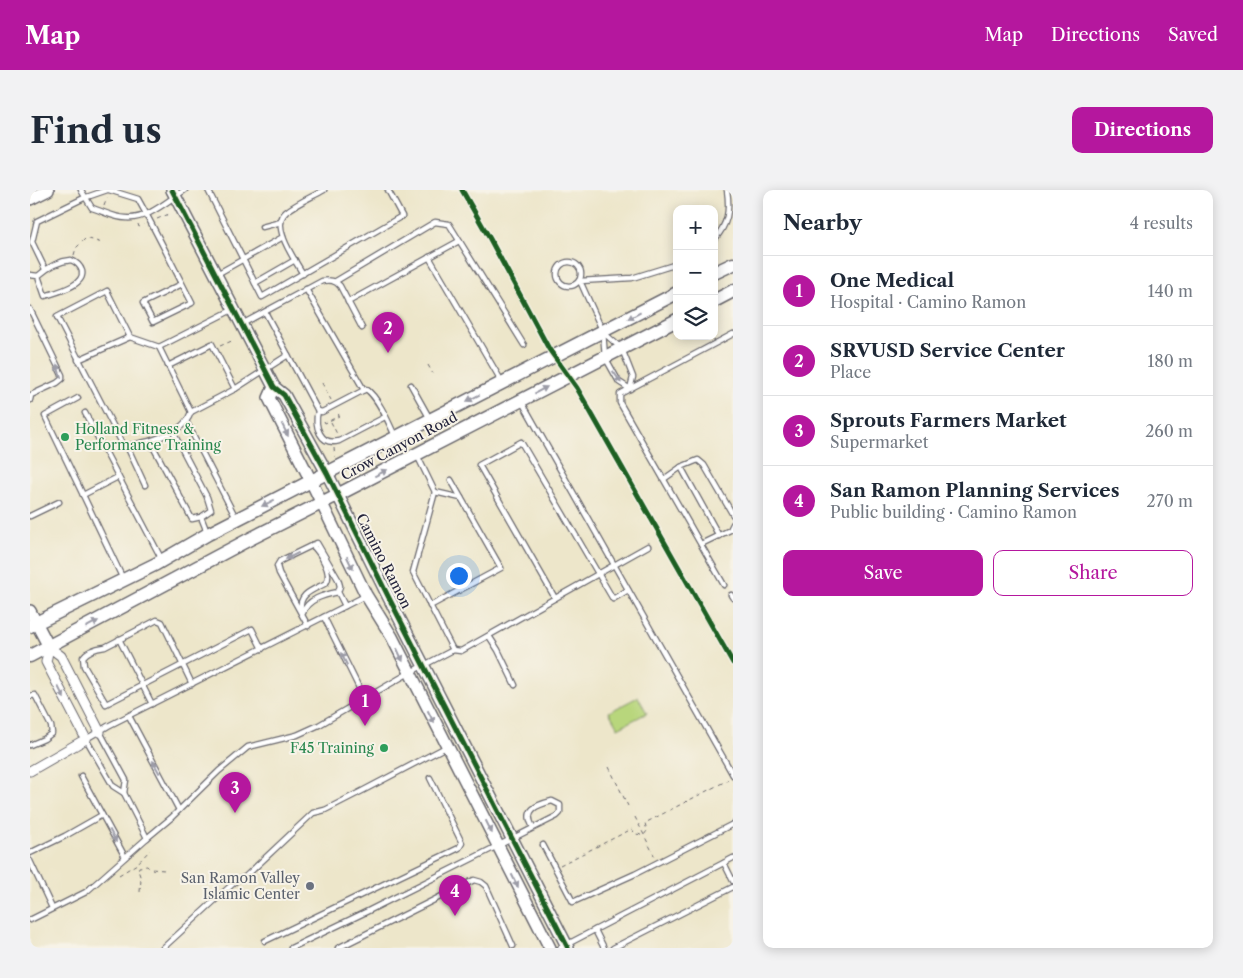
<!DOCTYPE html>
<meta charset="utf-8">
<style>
:root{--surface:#fff;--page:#f2f2f3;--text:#1f2937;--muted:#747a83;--line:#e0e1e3;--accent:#b5179e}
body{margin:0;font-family:"Libre Caslon Text",serif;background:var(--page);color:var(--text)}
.controls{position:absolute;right:15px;top:15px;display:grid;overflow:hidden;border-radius:10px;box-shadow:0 2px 12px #0003}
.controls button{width:45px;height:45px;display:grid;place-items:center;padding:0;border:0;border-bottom:1px solid var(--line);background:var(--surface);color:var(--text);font:25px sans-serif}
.you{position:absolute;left:428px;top:385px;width:18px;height:18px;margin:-12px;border:4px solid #fff;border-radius:50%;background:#1a73e8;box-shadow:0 0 0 8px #1a73e833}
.badge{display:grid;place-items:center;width:32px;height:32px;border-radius:50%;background:var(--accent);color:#fff;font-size:16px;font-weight:700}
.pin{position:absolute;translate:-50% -41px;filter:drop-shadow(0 1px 2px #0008)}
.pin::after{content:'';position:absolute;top:26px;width:18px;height:15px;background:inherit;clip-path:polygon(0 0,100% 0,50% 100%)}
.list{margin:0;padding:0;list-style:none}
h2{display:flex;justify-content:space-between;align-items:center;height:65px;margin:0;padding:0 20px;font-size:21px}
h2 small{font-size:16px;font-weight:400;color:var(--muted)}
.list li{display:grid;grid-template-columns:32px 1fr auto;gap:15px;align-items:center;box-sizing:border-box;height:70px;padding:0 20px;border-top:1px solid var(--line)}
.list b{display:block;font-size:19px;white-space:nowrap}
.list p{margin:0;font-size:16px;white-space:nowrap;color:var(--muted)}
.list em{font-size:16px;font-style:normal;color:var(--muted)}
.actions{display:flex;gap:10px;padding:15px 20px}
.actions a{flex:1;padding:11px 0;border:1px solid var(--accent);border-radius:10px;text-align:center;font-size:18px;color:var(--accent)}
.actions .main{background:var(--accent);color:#fff}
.icon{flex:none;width:28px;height:28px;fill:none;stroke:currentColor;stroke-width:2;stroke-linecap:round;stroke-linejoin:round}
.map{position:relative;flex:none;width:703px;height:758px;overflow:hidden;border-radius:10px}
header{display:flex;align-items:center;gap:30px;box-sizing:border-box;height:70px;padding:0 25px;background:var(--accent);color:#fff}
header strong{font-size:24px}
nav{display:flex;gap:28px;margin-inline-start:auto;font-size:18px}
.intro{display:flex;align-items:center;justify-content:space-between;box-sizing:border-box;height:120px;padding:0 30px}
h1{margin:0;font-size:35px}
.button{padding:12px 22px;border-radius:10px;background:var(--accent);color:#fff;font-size:18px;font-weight:700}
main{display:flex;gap:30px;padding:0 30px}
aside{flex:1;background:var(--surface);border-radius:10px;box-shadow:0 2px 12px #0003}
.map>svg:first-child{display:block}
.green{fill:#b8d67c;stroke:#6d7c5c}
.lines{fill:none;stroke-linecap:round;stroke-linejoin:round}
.service-casing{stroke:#69676d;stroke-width:7}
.minor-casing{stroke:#69676d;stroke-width:11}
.tertiary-casing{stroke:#69676d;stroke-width:14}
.secondary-casing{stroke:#69676d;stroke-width:15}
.path{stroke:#69676d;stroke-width:1;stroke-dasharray:4 4;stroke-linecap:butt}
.service{stroke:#fff;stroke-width:4.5}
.minor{stroke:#fff;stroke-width:9}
.tertiary{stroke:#fff;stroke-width:11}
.secondary{stroke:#fff;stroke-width:12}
.cycleway-casing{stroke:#f7f3e8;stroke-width:8}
.cycleway{stroke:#1b5e20;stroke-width:5}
.oneway{fill:#9c9ca7}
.leisure-dot{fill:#2e9e5b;stroke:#f7f3e8;stroke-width:2}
.worship-dot{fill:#6b7280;stroke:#f7f3e8;stroke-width:2}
.labels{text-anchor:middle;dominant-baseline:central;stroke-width:4;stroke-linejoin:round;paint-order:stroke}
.leisure-label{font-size:14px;fill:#27864d;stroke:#f7f3e8;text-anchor:start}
.street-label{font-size:14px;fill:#22223b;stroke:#f7f3e8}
.worship-label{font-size:14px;fill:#5b616d;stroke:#f7f3e8;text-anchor:end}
</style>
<header>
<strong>Map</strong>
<nav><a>Map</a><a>Directions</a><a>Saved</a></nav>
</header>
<div class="intro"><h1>Find us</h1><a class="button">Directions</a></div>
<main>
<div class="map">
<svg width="703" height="758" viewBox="0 0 703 758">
<rect width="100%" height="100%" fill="#f7f3e8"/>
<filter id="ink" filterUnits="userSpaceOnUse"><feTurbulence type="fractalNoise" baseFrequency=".02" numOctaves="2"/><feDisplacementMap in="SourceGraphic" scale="10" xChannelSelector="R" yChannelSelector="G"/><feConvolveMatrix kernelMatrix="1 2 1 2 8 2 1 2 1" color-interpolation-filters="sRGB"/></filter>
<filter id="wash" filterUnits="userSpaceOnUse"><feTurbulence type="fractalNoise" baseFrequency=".0096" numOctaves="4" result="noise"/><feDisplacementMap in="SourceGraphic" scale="20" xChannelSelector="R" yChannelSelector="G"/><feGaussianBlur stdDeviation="1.12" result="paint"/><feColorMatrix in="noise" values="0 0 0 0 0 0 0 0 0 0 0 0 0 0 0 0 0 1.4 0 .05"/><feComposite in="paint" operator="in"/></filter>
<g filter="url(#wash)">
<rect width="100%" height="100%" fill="#ede6ca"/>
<polygon class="green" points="608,507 617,523 588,538 579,522"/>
</g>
<g filter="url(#ink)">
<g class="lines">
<g class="service-casing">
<g id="service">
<path d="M51,0L62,18C72,21 85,28 96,28C118,30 138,10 155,0"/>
<path d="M79,0L108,9C127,43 144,78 162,113L123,132L113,113L152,94"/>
<polyline points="178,0 232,107 372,26 358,0"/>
<polyline points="232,37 251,32"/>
<path d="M684,50C698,34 700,21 697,0"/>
<polyline points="399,67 472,192"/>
<circle cx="539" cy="84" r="12"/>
<polyline points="15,79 2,52 7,31 54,8 77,0"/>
<polyline points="187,84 253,47"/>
<path d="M273,84C265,70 240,36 256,22C267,13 282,7 294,0"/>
<path d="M0,85L8,86C17,78 28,71 41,70C46,72 50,75 52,81C55,96 26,102 15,106L8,86"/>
<polyline points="306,91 405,32 419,34 494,155"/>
<polyline points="225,93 265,70"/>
<polyline points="276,99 334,200"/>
<polyline points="318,112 429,51"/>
<polyline points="0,119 32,185 32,189 27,193 1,205 0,210"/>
<path d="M235,122L288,221L292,222L336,199C348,207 359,233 365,246"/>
<path d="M212,134L292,91C300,90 305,90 310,96L332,138"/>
<polyline points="574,143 592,159 603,187 600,199 589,192 575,167 573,142 550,91 602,88 647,74"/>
<polyline points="129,157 202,120"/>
<path d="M48,170L100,147L129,157L161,222C155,240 136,245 120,251"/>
<polyline points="138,176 182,154 205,199"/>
<polyline points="381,195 400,229"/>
<polyline points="48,208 15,226 53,305"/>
<polyline points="492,212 703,585"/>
<path d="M288,221C284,236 290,256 309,251L355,227"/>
<polyline points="161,222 205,199 258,165"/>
<polyline points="55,223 131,368"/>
<polyline points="156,231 206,328"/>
<polyline points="97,256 93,255 27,127 77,101 100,147"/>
<polyline points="387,265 405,302"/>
<polyline points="88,287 53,305 93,389"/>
<polyline points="634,289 651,277"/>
<polyline points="115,295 97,256 120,251 162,329 171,327 181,320 177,307 143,242"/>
<polyline points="0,326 29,312"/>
<polyline points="171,327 177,342"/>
<polyline points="689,346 651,277 668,270 674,275 703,325"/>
<polyline points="671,354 700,340 703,334"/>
<polyline points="694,395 590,213 590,204 703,144"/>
<polyline points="701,405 703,408"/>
<polyline points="525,408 449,275 491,252 583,409 598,400"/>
<polyline points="400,416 471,378 421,290"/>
<path d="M271,420C268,403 284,400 296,393C303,383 290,363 282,355"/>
<path d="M273,423C277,409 294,405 308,402"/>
<polyline points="294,427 335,510"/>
<polyline points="278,436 249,383 247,376 250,371 287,353 308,389 310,396 308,402 315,416"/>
<polyline points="459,446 468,460 485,495"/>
<polyline points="89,449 122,514"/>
<polyline points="423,460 383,382 405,302 431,308"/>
<path d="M162,494L132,432L127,430L75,457C67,458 58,460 53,467L54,476L76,514C125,489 174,464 222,439L232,459"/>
<polyline points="0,506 5,505 21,536 22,543 14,549 0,555"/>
<polyline points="99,526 149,620"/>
<polyline points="70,542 96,590 94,603"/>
<polyline points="51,586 95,667"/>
<polyline points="117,648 141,628 189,581 218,557 267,545 289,535 379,483 423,460 431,461 618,356"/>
<polyline points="513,655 543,712 605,684 703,634"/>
<polyline points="0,663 35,646 72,625"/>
<polyline points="0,671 22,718"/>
<polyline points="694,673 703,691"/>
<polyline points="0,730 56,702 117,648 94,603 83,596 56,549 78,536 335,406"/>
<polyline points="565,740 574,758"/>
<polyline points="235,751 429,658 432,653 400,588"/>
<polyline points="133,758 207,690 215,687 283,623 295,620 334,600 416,557"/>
<path d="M261,758L338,721L527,626L530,623V615L522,611C506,615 493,620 503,637"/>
<polyline points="308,758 444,690 451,692 456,696 483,756"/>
<polyline points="530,758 703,668"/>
<polyline points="583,758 703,697"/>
</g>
</g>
<g class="minor-casing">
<polyline id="minor" points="0,581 56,549 16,472 19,457 31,466 70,542"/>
</g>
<g class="tertiary-casing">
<g id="tertiary">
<polyline points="142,0 244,197 254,205 297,283 358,406 538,758"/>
<polyline points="0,9 18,0"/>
<polyline points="244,197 239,208 281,291 336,405 362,447 520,758"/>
<polyline points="0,421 19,457"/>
</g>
</g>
<g class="secondary-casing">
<g id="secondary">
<polyline points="684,83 703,74"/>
<polyline points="684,111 703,101"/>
<polyline points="0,436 126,374 178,344 647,103"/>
<polyline points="0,466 218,350 315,301 647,130"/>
</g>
</g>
<g class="path">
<polyline points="74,16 77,8"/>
<polyline points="127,29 139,24"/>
<polyline points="108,34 109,37 114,35"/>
<polyline points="44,65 46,58 56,48 72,53"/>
<polyline points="190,156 204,150"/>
<polyline points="398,175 403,184"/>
<polyline points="292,193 301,210"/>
<polyline points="294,231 295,233 309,226 308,222"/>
<polyline points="301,232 307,244"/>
<polyline points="304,258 305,267"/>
<polyline points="579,577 598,616"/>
<polyline points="605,627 625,667"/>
<polyline points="530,675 602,639 605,644 614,645 617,641 615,633 698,590"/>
<polyline points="89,685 107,674 120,660"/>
<polyline points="110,702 111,689 108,680 109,677 117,676 120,679 135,680"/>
</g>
<use href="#service" class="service"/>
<use href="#minor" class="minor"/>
<use href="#tertiary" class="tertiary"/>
<use href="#secondary" class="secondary"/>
<g class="cycleway-casing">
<g id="cycleway">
<polyline points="142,0 244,197 254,205 297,283 358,406 538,758"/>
<polyline points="432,0 460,49 519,159 547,198 703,473"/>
</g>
</g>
<use href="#cycleway" class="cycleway"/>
</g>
<defs><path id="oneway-solid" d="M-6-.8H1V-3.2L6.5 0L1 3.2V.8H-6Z" transform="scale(1.25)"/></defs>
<g class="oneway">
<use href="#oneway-solid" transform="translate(604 126) rotate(152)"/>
<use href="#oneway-solid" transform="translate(29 181) rotate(-108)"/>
<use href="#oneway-solid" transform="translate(587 187) rotate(55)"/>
<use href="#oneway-solid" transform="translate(511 200) rotate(-28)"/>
<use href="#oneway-solid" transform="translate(443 208) rotate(153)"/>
<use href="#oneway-solid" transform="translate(255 240) rotate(63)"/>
<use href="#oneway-solid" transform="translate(351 283) rotate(-27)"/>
<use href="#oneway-solid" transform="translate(238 313) rotate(153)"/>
<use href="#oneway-solid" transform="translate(262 366) rotate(153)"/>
<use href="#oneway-solid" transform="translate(320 373) rotate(64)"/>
<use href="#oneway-solid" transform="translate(62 434) rotate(-28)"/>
<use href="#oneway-solid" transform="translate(370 465) rotate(65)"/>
<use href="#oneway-solid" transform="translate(314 469) rotate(-117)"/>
<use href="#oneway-solid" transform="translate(31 502) rotate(63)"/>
<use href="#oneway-solid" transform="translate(401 527) rotate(63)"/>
<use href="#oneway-solid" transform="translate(126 577) rotate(-118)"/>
<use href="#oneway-solid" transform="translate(459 637) rotate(64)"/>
<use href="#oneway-solid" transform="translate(83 646) rotate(62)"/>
<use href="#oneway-solid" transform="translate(485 691) rotate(63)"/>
</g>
</g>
<g class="leisure-dot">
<circle cx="35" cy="247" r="5"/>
<circle cx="354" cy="558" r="5"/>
</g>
<circle class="worship-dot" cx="280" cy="696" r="5"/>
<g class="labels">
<g class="leisure-label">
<text x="45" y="239">Holland Fitness &amp;<tspan x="45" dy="16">Performance Training</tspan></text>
<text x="344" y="558" text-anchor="end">F45 Training</text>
</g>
<g class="street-label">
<text transform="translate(369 256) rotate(-28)">Crow Canyon Road</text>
<text transform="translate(354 371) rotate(63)">Camino Ramon</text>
</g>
<g class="worship-label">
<text x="270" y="688">San Ramon Valley<tspan x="270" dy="16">Islamic Center</tspan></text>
</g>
</g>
</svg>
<div class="controls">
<button>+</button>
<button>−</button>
<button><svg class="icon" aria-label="layers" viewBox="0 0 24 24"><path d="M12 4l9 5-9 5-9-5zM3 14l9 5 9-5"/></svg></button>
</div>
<div class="you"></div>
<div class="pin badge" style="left:335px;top:536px">1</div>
<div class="pin badge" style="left:358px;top:163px">2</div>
<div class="pin badge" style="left:205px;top:623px">3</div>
<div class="pin badge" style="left:425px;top:726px">4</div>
</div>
<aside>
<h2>Nearby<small>4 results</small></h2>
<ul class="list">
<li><span class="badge">1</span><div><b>One Medical</b><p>Hospital · Camino Ramon</p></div><em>140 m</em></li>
<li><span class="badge">2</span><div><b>SRVUSD Service Center</b><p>Place</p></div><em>180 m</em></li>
<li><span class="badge">3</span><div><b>Sprouts Farmers Market</b><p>Supermarket</p></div><em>260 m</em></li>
<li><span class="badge">4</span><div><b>San Ramon Planning Services</b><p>Public building · Camino Ramon</p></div><em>270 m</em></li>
</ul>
<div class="actions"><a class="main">Save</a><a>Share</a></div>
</aside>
</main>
